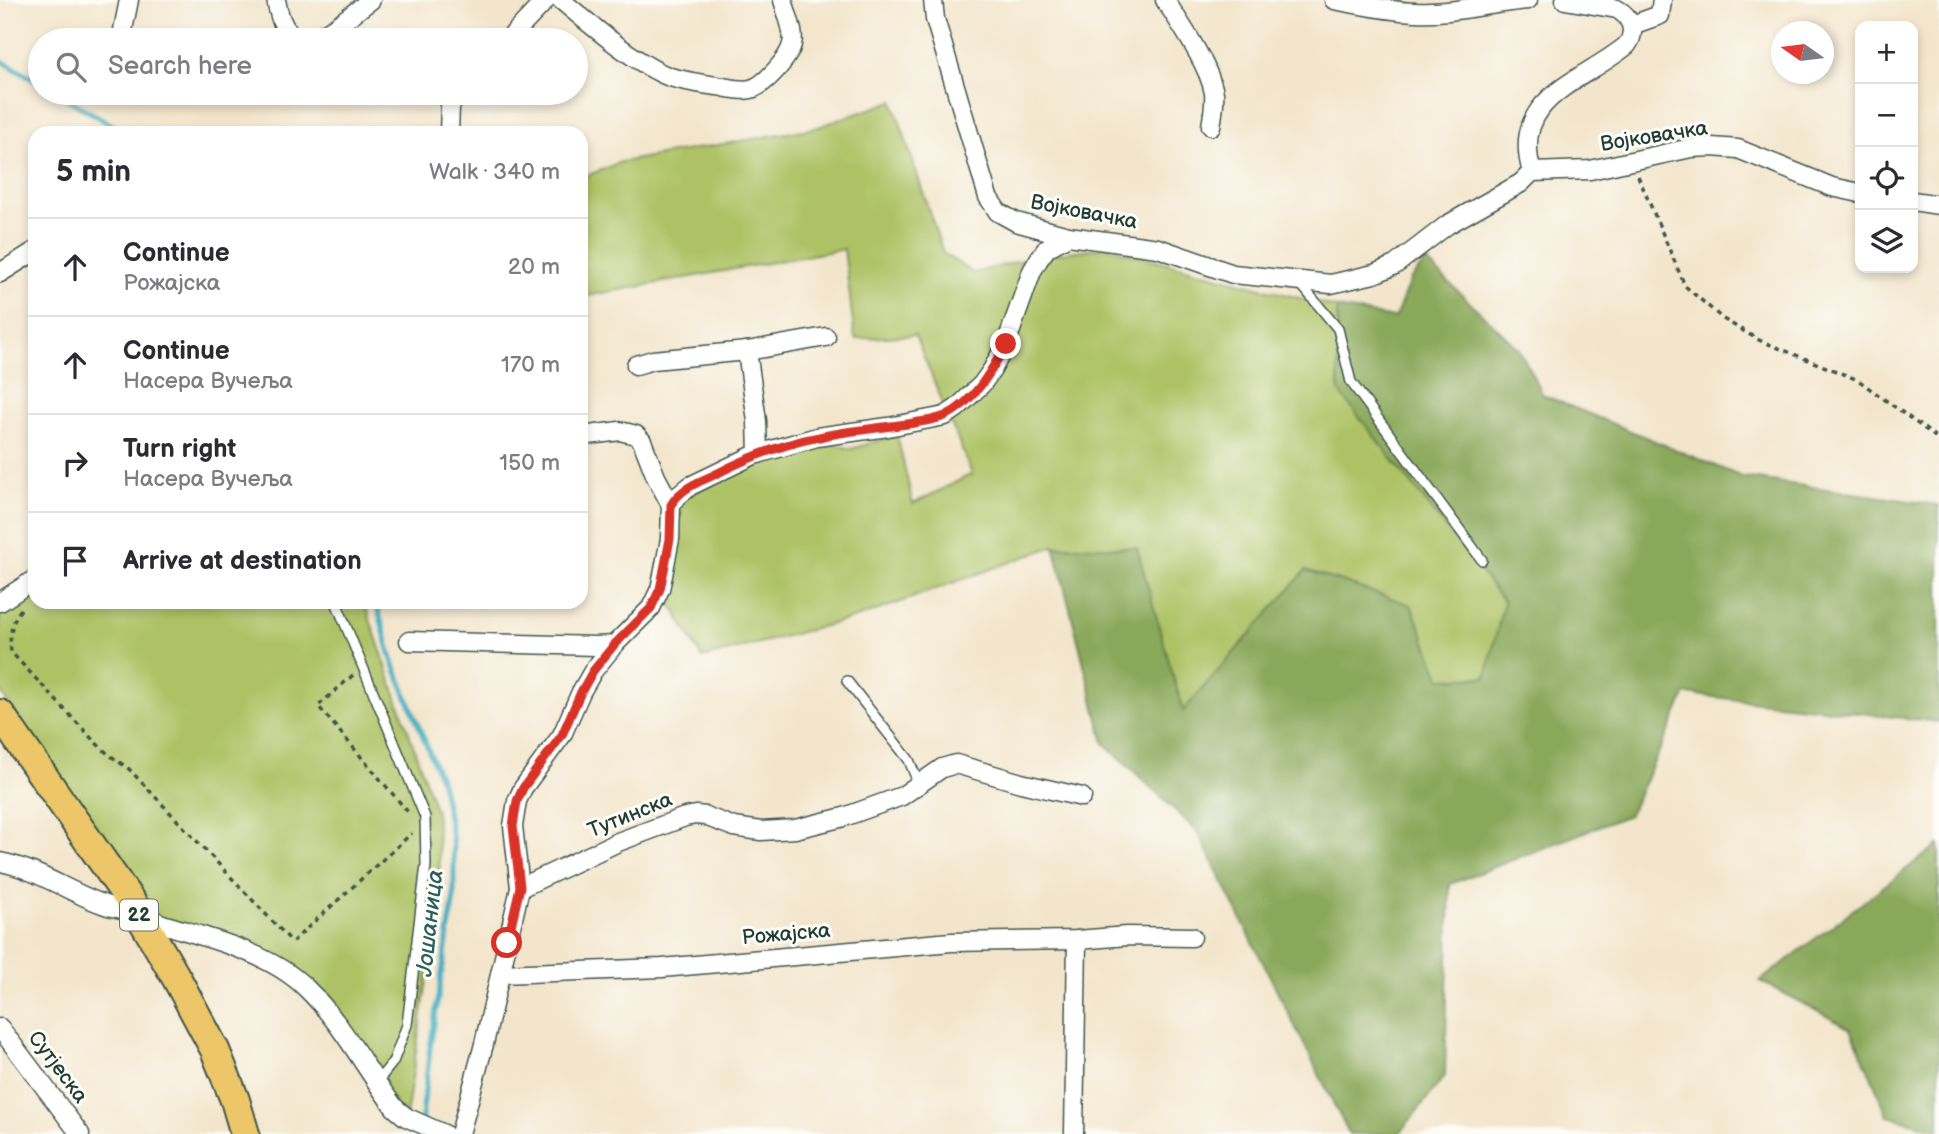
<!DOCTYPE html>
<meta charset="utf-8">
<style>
:root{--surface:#fff;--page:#f2f2f3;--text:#2b2b33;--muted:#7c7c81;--line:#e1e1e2}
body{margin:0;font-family:"Balsamiq Sans",sans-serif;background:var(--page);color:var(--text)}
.controls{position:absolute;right:21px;top:21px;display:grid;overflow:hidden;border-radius:14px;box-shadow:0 4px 10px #0003}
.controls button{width:63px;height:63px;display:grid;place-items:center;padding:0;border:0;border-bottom:2px solid var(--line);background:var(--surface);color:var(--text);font:35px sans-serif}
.compass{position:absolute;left:1771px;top:21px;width:63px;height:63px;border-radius:50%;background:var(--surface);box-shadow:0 4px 10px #0003;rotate:284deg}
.stop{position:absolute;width:21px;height:21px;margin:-16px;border:5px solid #d93025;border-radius:50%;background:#fff}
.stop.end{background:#d93025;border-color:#fff;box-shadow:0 2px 7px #0008}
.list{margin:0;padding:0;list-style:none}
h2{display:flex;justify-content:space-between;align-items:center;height:91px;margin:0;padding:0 28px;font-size:30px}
h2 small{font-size:23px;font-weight:400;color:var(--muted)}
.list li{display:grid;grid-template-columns:46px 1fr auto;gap:21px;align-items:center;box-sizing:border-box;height:98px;padding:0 28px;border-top:2px solid var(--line)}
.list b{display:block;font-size:26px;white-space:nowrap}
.list p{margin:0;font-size:23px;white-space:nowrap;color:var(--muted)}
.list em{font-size:23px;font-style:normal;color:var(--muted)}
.icon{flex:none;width:38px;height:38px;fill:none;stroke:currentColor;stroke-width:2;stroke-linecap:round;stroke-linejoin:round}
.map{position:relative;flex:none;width:1939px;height:1134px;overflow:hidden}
.search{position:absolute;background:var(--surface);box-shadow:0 4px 10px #0003;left:28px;top:28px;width:560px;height:77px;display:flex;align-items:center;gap:18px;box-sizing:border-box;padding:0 24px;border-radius:38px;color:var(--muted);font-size:26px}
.panel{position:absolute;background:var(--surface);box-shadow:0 4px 10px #0003;left:28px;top:126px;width:560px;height:483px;border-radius:21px}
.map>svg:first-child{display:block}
.green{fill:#aec265;stroke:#66804c;stroke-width:2}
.forest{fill:#8aa85a;stroke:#547247;stroke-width:2}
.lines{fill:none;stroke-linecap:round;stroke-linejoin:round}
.stream{stroke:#44afc2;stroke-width:5}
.service-casing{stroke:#3f564b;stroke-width:12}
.minor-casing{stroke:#3f564b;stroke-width:21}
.primary-casing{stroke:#3f564b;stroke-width:32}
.path{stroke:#3f564b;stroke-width:3.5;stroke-dasharray:5 5;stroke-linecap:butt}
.service{stroke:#fff;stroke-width:9}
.minor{stroke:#fff;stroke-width:18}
.primary{stroke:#ecc669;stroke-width:28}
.route{stroke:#d93025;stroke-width:9}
.labels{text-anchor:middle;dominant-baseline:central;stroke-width:6;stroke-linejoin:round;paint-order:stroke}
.shield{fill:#fdfcf7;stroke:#62766e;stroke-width:2}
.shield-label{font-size:19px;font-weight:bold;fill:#1f3d34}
.street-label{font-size:21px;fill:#1f3d34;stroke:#fdfcf7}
.water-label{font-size:23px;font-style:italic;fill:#2a5f5f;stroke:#fdfcf7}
</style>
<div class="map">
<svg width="1939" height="1134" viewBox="0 0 1939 1134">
<rect width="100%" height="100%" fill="#fdfcf7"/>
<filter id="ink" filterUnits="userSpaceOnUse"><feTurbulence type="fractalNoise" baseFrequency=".0143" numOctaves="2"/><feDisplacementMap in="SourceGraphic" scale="14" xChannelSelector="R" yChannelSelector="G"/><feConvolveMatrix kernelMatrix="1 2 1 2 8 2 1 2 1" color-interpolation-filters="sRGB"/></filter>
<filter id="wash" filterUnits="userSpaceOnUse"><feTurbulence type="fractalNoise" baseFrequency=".00686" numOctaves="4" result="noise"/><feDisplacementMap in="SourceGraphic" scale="28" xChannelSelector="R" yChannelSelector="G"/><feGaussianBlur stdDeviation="1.57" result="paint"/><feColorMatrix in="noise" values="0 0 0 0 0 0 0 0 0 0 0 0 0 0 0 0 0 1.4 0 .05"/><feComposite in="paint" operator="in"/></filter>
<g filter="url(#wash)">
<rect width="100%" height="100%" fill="#f3e5cb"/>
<g class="green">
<polygon points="893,101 943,253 973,273 1039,256 1106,247 1337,308 1339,391 1505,603 1486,677 1441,680 1411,605 1183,712 1136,548 1054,546 859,617 702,658 664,592 675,509 682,499 758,458 821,440 851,449 897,435 913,504 972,474 915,335 855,339 844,249 581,297 581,178 621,162 815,128"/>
<polygon points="35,585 35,602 364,602 436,812 441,888 406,1117 298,980 162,924 39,751 0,691 0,610"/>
</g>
<g class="forest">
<polygon points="1426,261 1519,349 1543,395 1742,477 1939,505 1939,722 1686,694 1629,815 1450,884 1445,1076 1399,1134 1349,1134 1197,831 1104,743 1054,546 1137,548 1183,711 1306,570 1411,605 1441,679 1486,677 1504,602 1339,391 1337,308 1395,318 1410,280"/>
<polygon points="1939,844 1939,1130 1888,1116 1851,1029 1760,981"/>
</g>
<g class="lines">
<g class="stream">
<polyline points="0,60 40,83"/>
<polyline points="57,93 126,133"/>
<polyline points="376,602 392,660 441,781 452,836 454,863 454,897 430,1048 420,1134"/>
</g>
</g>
</g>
<g filter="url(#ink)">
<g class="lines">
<g class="service-casing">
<g id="service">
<polyline points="1299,282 1338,329 1351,382 1482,560"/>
<polyline points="336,602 425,817 426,865 407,1025 393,1062 377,1082"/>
<polyline points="847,681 909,760 919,785"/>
</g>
</g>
<g class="minor-casing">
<g id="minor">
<path d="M276,0C289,75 336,25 371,0"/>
<path d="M561,0C587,22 639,66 670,77C685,81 701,84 717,86C746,91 753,95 774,72C802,42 793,35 783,0"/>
<polyline points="933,0 935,19 988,197 998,212 1016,222 1068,236 1158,248 1233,274 1331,284 1374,274 1395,265 1447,225 1521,183 1532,172 1590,170 1691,148 1712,147 1738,149 1832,187 1860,193"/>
<path d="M1165,0C1181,25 1209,65 1214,93C1215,104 1213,115 1211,126"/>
<path d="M1334,0C1360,5 1388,11 1415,12C1453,14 1491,3 1528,0"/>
<polyline points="1632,25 1660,15 1662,0"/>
<polyline points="121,40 129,0"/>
<polyline points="508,40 546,0"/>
<polyline points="449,133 450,106 459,93"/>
<path d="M1532,172C1509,97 1583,82 1627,45C1637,31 1631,17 1617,9L1565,0"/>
<polyline points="1913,201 1939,205"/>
<polyline points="0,273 35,251"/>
<polyline points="747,351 757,421 758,454"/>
<polyline points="636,365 653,360 747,351 826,337"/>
<polyline points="581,436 620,431 636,435 642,441 656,477 671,505"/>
<polyline points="0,602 35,579"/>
<polyline points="409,641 596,646 614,645"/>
<path d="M0,862C38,869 71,894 108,906C118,909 129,909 139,913C147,916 155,922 163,924C211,939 271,953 307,989C343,1024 365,1069 395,1108L406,1117L444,1134"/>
<polyline points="520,888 618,842 685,817 696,815 705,816 734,827 761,831 795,829 844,817 902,796 942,768 956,764 1021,783 1082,797"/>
<polyline points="500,974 662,968 951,942 1077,940 1127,936 1192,937"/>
<polyline points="0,1028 80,1134"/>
<polyline points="460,1134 484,1044 520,888 513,826 517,801 523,788 562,735 581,692 593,671 614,645 651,608 660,589 663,575 670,539 671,505 678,496 690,486 754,455 817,437 888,427 945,416 957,408 982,384 992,370 1006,344 1032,271 1039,259 1047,248 1068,236"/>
<polyline points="1074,1134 1077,940"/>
</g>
</g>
<g class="primary-casing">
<polyline id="primary" points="0,714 138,912 177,979 215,1050 235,1100 245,1134"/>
</g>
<g class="path">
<polyline points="1638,176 1685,286 1723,319 1759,340 1858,380 1933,435 1939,441"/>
<path d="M21,609C11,623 9,635 11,652L94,741L108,754L129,769L292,942L412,833"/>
<polyline points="353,675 318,706 408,812"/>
</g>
<use href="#service" class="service"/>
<use href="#minor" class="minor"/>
<use href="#primary" class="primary"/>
</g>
</g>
<g class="lines" filter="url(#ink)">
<path class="route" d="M507,943L520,887L513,826L517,801L523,788L562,735L581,692L593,671L614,645L651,608L660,589L663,575L670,539L671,505C680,489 698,482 714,475C747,458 782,444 819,437C850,430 882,428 914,423C924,421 936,420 945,416C974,403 992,370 1006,344"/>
</g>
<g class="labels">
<rect class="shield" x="120" y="899.5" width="38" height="31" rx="5"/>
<g class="shield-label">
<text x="139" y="915">22</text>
</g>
<g class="street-label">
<text transform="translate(1654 136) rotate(-9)">Војковачка</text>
<text transform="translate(1084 212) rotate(11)">Војковачка</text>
<text transform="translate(630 815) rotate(-22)">Тутинска</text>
<text transform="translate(786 934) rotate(-5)">Рожајска</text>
<text transform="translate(58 1067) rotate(53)">Сутјеска</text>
</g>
<g class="water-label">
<text transform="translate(430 923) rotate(-84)">Јошаница</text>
</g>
</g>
</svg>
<div class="controls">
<button>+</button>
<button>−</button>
<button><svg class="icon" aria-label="locate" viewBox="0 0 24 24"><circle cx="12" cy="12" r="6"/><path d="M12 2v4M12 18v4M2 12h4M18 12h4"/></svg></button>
<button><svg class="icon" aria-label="layers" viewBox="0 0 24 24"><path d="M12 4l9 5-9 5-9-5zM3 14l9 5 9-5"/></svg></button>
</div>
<svg class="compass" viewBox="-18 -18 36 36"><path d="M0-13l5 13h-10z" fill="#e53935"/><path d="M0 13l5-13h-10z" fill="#7c7c81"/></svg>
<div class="stop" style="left:507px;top:943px"></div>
<div class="stop end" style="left:1006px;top:344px"></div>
<div class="search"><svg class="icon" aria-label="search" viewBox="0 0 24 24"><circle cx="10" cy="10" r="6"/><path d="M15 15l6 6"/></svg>Search here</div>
<section class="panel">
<h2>5 min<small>Walk · 340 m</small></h2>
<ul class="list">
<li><svg class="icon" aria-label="ahead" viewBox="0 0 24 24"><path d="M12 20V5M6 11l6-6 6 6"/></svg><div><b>Continue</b><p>Рожајска</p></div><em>20 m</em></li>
<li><svg class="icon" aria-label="ahead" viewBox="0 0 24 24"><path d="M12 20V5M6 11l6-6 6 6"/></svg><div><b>Continue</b><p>Насера Вучеља</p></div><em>170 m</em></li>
<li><svg class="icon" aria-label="right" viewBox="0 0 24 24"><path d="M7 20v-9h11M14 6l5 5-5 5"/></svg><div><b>Turn right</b><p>Насера Вучеља</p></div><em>150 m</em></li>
<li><svg class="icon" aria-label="arrive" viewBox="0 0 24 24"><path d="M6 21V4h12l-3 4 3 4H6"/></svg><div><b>Arrive at destination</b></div></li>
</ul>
</section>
</div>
